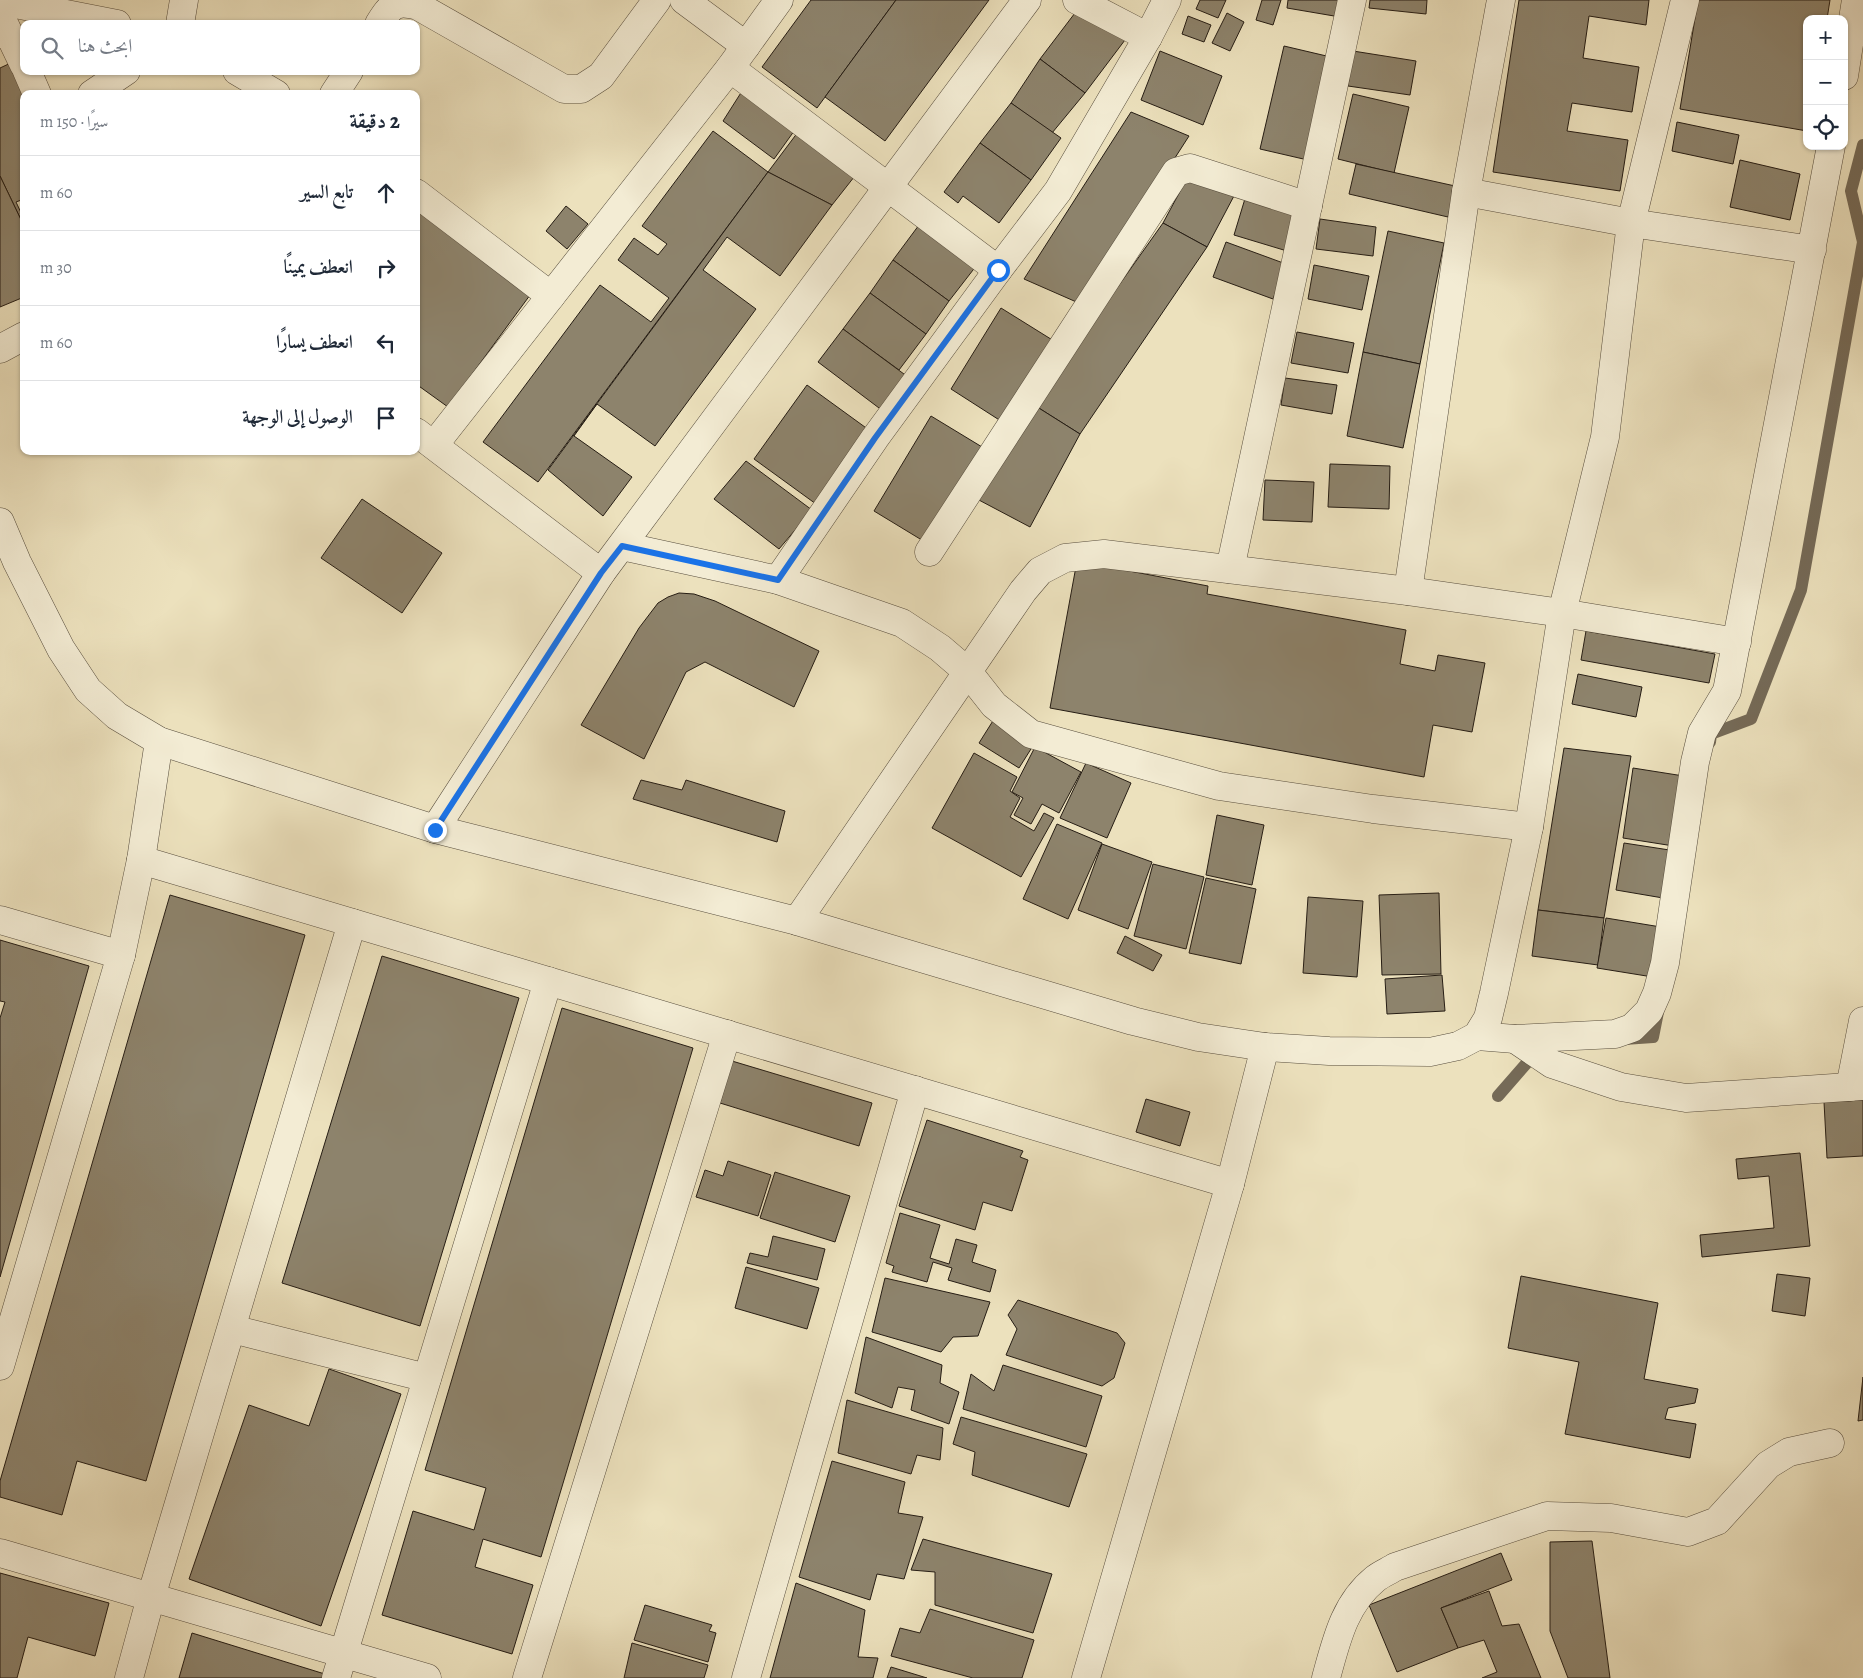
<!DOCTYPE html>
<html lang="ar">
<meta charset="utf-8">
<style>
:root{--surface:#fff;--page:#f6f6f7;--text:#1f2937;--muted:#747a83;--line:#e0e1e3}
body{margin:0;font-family:Alegreya,Amiri,serif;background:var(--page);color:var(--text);direction:rtl}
.controls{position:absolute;right:15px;top:15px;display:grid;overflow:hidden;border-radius:10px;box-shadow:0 1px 4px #0004}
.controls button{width:45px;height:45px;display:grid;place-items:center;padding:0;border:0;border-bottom:1px solid var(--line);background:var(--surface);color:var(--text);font:25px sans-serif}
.stop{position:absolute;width:15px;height:15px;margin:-11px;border:4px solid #1a73e8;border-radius:50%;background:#fff}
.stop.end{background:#1a73e8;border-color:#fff;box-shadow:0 1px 5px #0008}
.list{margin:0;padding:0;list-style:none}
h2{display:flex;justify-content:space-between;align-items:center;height:65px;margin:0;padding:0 20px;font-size:21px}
h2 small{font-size:16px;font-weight:400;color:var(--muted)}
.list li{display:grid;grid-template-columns:32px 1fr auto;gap:15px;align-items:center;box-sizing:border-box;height:75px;padding:0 20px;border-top:1px solid var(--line)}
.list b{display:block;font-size:19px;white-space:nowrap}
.list em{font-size:16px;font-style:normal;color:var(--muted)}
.icon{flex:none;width:28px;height:28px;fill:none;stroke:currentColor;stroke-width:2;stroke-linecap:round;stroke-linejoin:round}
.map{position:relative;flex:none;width:1863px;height:1678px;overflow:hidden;direction:ltr}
.search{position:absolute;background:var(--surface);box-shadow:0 1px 4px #0004;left:20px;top:20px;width:400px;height:55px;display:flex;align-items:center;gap:12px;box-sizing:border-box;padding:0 18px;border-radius:10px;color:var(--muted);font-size:19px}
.panel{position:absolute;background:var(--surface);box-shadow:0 1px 4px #0004;left:20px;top:90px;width:400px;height:365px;border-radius:10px;direction:rtl}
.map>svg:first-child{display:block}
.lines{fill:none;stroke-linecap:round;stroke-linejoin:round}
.stream{stroke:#756a57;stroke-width:12}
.building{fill:#8d836c;stroke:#261d14}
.minor-casing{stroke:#584e3e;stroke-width:29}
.minor{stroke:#f3ecd4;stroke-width:28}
.route{stroke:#1a73e8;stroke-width:6}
</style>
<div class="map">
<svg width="1863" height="1678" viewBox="0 0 1863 1678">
<rect width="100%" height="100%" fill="#ece1bd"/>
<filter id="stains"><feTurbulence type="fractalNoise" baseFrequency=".004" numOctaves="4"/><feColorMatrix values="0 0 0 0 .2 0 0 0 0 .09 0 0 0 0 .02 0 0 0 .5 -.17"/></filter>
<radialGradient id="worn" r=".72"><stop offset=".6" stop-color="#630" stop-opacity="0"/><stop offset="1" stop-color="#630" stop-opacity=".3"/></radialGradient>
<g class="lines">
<g class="stream">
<polyline points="1710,742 1711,734 1751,719 1801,590 1863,242 1851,191 1863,145"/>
<polyline points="1624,1039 1653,1037 1659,1007"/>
<polyline points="1498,1096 1532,1057 1540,1054"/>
</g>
</g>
<g class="building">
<polygon points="811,0 896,0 817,108 762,67"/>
<polygon points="896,0 989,0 885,141 825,97"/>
<polygon points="1200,0 1226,0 1218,18 1196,9"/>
<polygon points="1262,0 1281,0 1273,25 1256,20"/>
<polygon points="1288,0 1344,0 1340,17 1287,8"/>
<polygon points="1370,0 1427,0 1426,14 1369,8"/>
<polygon points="1519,0 1649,0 1646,25 1589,16 1583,58 1639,67 1632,112 1572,103 1567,131 1628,140 1620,191 1493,172"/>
<polygon points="1698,0 1830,0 1827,19 1807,19 1807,131 1680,109"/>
<polygon points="1078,9 1128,36 1085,93 1040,59"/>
<polygon points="1227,13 1244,22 1230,51 1212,43"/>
<polygon points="1188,16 1211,25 1204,42 1182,34"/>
<polygon points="1284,46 1335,58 1312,161 1260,149"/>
<polygon points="1160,51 1222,76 1203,125 1141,100"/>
<polygon points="1353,51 1416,61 1410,95 1348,86"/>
<polygon points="1040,59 1085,93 1052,133 1011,103"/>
<polygon points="15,61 24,94 24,199 16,202 24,219 24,226 0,176 0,68"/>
<polygon points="744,88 797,127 774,159 723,121"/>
<polygon points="1353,94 1409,107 1394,173 1338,159"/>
<polygon points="1011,103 1061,138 1031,180 980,143"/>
<polygon points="1131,112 1189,136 1081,304 1024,279"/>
<polygon points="1677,122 1739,135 1733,164 1672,151"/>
<polygon points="801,128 858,172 832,205 768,172"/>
<polygon points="713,131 768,172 538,482 483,442 600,285 651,322 669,298 618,260 634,238 658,255 667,244 642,226"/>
<polygon points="980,143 1031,180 999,223 963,196 958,203 944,192"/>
<polygon points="1740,160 1800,174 1790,220 1730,207"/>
<polygon points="1356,164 1455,186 1448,217 1349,194"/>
<polygon points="1191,171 1235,194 1207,247 1163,223"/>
<polygon points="768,172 832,205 780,276 727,237 703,270 756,309 655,446 597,404 574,436 632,477 603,516 548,470"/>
<polygon points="0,176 24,226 24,297 0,307"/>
<polygon points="1247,192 1300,208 1287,251 1234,235"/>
<polygon points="416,205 533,291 448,407 416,384"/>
<polygon points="566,206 588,224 567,249 546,231"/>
<polygon points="1320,219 1376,227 1373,256 1316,249"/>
<polygon points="1163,223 1207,247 1080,434 1034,405"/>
<polygon points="919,225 980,261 949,301 893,260"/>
<polygon points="1388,231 1444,243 1420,364 1363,352"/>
<polygon points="1226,242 1286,264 1273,299 1213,277"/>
<polygon points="893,260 949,301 926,334 870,293"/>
<polygon points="1314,265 1369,276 1362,310 1308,299"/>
<polygon points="870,293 926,334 899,370 843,329"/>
<polygon points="1001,308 1054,341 1004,423 951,389"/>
<polygon points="843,329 908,377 883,411 818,362"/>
<polygon points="1297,332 1354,343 1348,373 1291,363"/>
<polygon points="1363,352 1420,364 1403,448 1347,436"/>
<polygon points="1285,378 1337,385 1332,414 1281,405"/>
<polygon points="807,385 869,430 816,504 754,459"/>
<polygon points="1034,405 1080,434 1030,527 977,499"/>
<polygon points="931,416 987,450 930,545 874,511"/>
<polygon points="746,461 812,510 779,549 714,499"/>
<polygon points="1330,464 1390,466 1389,509 1328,507"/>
<polygon points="1265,480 1314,482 1312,522 1263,520"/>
<polygon points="362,499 442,553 402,613 321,558"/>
<polygon points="1077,561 1208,586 1207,594 1406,630 1400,664 1435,671 1438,655 1485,663 1472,732 1433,725 1424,777 1050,708"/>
<polygon points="679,593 694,594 715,601 819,651 794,707 705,662 686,672 644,759 581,725 639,628 658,603 668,597"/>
<polygon points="1586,631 1715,654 1709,683 1581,660"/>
<polygon points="1578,674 1642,687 1636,717 1572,704"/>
<polygon points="996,716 1036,741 1019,768 979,743"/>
<polygon points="1035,747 1081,772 1059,813 1042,804 1031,824 1014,815 1023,798 1012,792"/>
<polygon points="1564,748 1631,756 1604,918 1538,910"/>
<polygon points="974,753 1017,777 1010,791 1020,798 1010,817 1034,831 1044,813 1054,818 1021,877 932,828"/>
<polygon points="1086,763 1131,783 1107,838 1060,818"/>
<polygon points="1633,768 1690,777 1680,847 1623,838"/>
<polygon points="641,780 682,790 686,780 785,811 777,842 633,799"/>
<polygon points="1217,815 1264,825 1252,885 1206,875"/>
<polygon points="1057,824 1102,843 1068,919 1023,899"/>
<polygon points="1624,843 1676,851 1669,899 1616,890"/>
<polygon points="1102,844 1152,862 1128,929 1078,910"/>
<polygon points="1153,864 1204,877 1186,949 1134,936"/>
<polygon points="1206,878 1256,889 1241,964 1189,953"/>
<polygon points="1439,893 1441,974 1382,975 1379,895"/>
<polygon points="170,895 305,935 146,1481 77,1461 62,1515 0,1497 0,1481"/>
<polygon points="1308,897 1363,901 1357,977 1303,973"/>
<polygon points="1538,910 1604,918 1598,965 1532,956"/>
<polygon points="1606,918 1667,928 1659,978 1597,968"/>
<polygon points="1125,936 1162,955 1153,971 1117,953"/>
<polygon points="0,940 89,966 0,1277 0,1018 5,1002 0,1001"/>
<polygon points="382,956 519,998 420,1326 282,1283"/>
<polygon points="1442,975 1445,1011 1387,1014 1385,979"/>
<polygon points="562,1008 693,1048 541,1557 483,1539 475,1567 533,1585 512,1654 382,1615 413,1511 474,1530 486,1488 425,1470"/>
<polygon points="732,1061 872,1103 859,1146 720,1103"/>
<polygon points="1146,1099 1190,1112 1180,1146 1136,1132"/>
<polygon points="1863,1100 1863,1156 1827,1158 1824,1102"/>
<polygon points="927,1120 1023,1151 1020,1157 1028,1160 1012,1211 983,1202 975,1230 899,1206"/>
<polygon points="1800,1153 1810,1246 1702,1257 1700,1235 1774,1228 1769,1176 1738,1179 1736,1159"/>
<polygon points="728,1161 771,1175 758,1216 696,1197 705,1170 723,1176"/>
<polygon points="775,1172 850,1196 835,1242 760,1218"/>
<polygon points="900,1213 940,1225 930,1258 949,1264 956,1239 977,1245 972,1262 996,1270 990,1292 948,1280 952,1268 933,1262 927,1282 892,1272 894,1266 886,1263"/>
<polygon points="773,1236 825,1249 817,1280 747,1263 750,1253 768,1257"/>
<polygon points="746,1267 819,1288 807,1329 735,1308"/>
<polygon points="1777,1274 1810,1278 1805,1316 1772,1311"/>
<polygon points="1521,1276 1658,1303 1644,1379 1698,1389 1695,1403 1668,1408 1665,1419 1696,1424 1690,1458 1565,1434 1579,1362 1508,1348"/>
<polygon points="885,1278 990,1302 978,1336 953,1337 941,1352 872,1332"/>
<polygon points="1018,1300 1117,1333 1125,1343 1114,1378 1102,1386 1006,1355 1017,1329 1008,1315"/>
<polygon points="866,1337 942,1365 940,1383 959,1392 949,1424 911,1410 915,1390 898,1387 892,1408 855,1393"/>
<polygon points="1003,1365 1102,1396 1086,1447 963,1409 971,1374 994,1391"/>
<polygon points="329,1369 401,1394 321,1626 189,1579 249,1405 309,1426"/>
<polygon points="1863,1377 1863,1420 1858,1421"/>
<polygon points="847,1400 943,1428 940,1460 917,1455 911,1474 838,1453"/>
<polygon points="961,1417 1087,1454 1069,1507 972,1475 975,1452 953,1444"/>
<polygon points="832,1461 905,1482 898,1513 923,1517 904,1579 877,1574 870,1600 799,1577"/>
<polygon points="923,1539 1052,1574 1033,1633 935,1605 935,1572 911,1570"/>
<polygon points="1592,1541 1610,1678 1568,1678 1550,1631 1550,1542"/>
<polygon points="1501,1553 1512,1580 1441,1608 1458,1648 1397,1672 1369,1605"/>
<polygon points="0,1573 109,1603 95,1656 28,1637 17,1678 0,1678"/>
<polygon points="796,1583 865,1610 858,1657 878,1658 873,1678 770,1678"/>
<polygon points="1489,1591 1502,1626 1519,1624 1541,1678 1482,1678 1497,1672 1484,1640 1458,1648 1441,1608"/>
<polygon points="645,1605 712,1625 709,1631 716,1633 708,1662 634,1640"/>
<polygon points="930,1609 1034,1640 1022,1678 973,1678 891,1656 900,1628 920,1633"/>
<polygon points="192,1633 328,1675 327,1678 179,1678"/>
<polygon points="632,1643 708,1665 704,1678 624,1678"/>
<polygon points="891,1667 927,1678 887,1678"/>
</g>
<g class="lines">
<g class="minor-casing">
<g id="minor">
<polyline points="684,0 746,46"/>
<polyline points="1077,0 1148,37"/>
<polyline points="0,1 117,24"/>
<polyline points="0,15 24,65"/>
<polyline points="180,24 184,0"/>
<path d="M379,24C391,5 395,0 418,6L564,89H581L601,76L657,0"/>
<polyline points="730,68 998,270"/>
<polyline points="27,71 37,94"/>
<polyline points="237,71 276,94"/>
<polyline points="1844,76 1856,0"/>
<polyline points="92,94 126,71"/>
<polyline points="334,94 349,71"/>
<polyline points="1466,192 1631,223 1812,250"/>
<polyline points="416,193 551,296 730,68 779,0"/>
<polyline points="0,349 24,336"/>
<polyline points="416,432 601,573"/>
<polyline points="434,445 551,296"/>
<polyline points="0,522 17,562 61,649 88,690 117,716 159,741 435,829 797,921 1133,1021 1198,1037 1265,1047 1329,1051 1430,1052 1458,1046 1477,1036 1488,1018 1494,993 1529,827 1562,613 1605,437 1631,223 1685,0"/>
<polyline points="622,546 778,580 902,623 940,648 968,672 994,705 1031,734 1219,786 1373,809 1529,827"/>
<polyline points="929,552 1176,172 1190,168 1308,206"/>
<polyline points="1230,569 1352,0"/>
<polyline points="778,580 875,438 998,270 1058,191 1148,37 1167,0"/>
<polyline points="1408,591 1466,192 1501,0"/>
<polyline points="435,829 601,573 1027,0"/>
<polyline points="141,860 1230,1184"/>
<polyline points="0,920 121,955"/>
<polyline points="797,921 1023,591 1040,571 1065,558 1104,554 1408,591 1562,613 1737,642"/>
<polyline points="1477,1036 1515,1039 1615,1034 1632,1028 1649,1011 1657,993 1665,963 1695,762 1702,733 1727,691 1831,146"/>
<polyline points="1515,1039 1552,1064 1621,1087 1686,1098 1863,1086"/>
<polyline points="1850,1087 1863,1021"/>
<polyline points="232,1329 427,1378"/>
<polyline points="0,1366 121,955 141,860 159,741"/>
<polyline points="0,1553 427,1678"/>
<polyline points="129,1678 151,1597 352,923"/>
<polyline points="336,1678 548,981"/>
<polyline points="527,1678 727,1034"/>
<polyline points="746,1678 915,1090"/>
<polyline points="1086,1678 1230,1184 1265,1047"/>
<path d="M1326,1678C1336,1642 1344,1604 1375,1579C1381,1574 1389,1571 1395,1567L1547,1516L1611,1518L1688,1532L1717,1521L1768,1465L1789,1452L1830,1443"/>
</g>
</g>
<use href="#minor" class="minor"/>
</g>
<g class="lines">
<polyline class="route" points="435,830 601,573 622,546 778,580 875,438 998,270"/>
</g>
<rect width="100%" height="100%" filter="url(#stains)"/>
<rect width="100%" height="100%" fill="url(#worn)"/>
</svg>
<div class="controls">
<button>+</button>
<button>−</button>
<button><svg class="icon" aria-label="locate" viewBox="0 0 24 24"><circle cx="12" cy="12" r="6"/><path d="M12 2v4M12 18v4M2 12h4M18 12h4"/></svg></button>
</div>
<div class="stop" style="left:998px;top:270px"></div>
<div class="stop end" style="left:435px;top:830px"></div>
<div class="search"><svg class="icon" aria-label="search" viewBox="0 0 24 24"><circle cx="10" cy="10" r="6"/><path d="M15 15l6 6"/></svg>ابحث هنا</div>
<section class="panel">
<h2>2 دقيقة<small>سيرًا · 150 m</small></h2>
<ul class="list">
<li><svg class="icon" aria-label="ahead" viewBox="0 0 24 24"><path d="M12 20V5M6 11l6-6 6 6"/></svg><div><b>تابع السير</b></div><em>60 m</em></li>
<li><svg class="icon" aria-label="right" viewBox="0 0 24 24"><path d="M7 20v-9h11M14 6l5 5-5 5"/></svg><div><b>انعطف يمينًا</b></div><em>30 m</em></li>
<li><svg class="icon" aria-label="left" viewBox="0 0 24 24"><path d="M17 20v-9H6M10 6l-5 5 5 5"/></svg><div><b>انعطف يسارًا</b></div><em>60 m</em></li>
<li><svg class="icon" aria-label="arrive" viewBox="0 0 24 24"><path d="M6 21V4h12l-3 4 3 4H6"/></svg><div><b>الوصول إلى الوجهة</b></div></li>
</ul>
</section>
</div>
